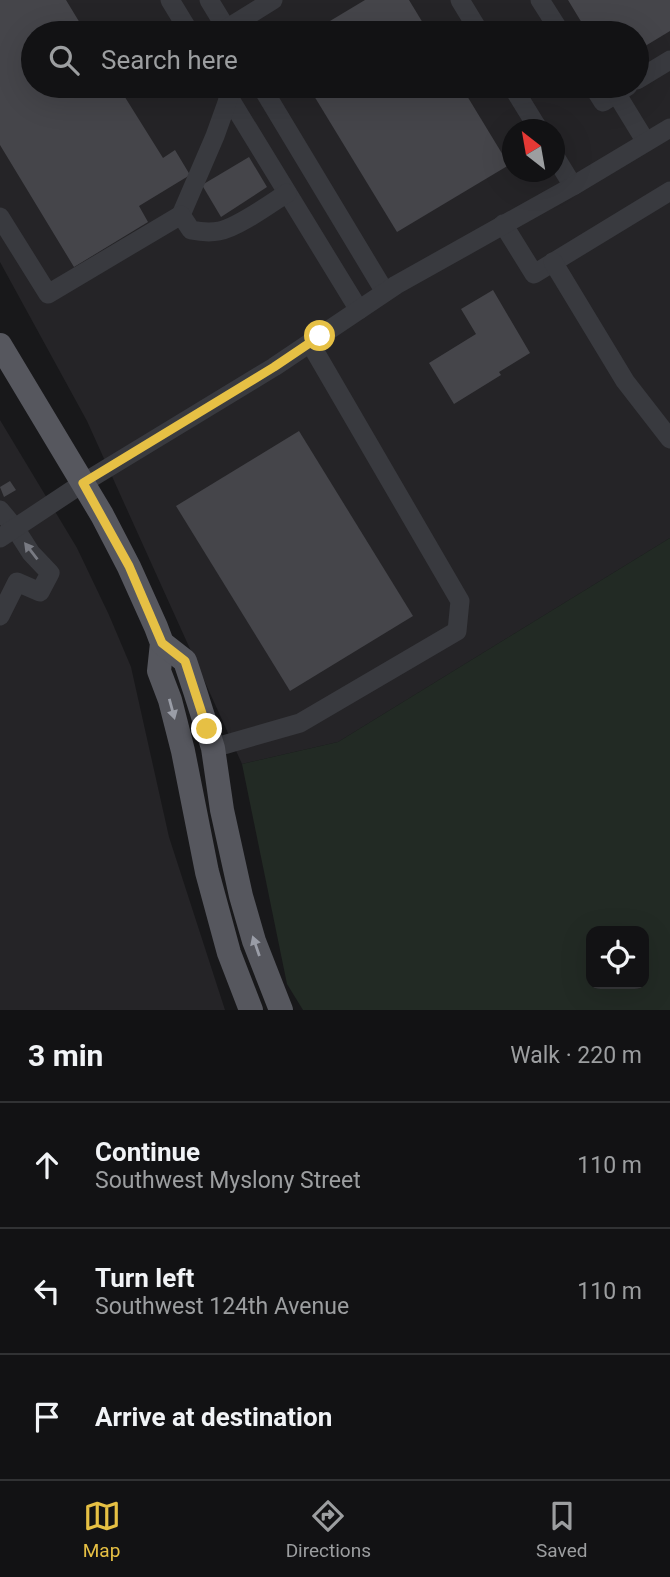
<!DOCTYPE html>
<meta charset="utf-8">
<style>
:root{--surface:#121214;--page:#1b1b1d;--text:#f1f3f6;--muted:#9c9ea0;--line:#313234;--accent:#e6c044}
body{margin:0;font-family:Roboto,sans-serif;background:var(--page);color:var(--text)}
.controls{position:absolute;right:21px;bottom:21px;display:grid;overflow:hidden;border-radius:14px;box-shadow:0 7px 28px #0002}
.controls button{width:63px;height:63px;display:grid;place-items:center;padding:0;border:0;border-bottom:2px solid var(--line);background:var(--surface);color:var(--text);font:35px sans-serif}
.compass{position:absolute;left:502px;top:119px;width:63px;height:63px;border-radius:50%;background:var(--surface);box-shadow:0 7px 28px #0002;rotate:329deg}
.stop{position:absolute;width:21px;height:21px;margin:-16px;border:5px solid #e6c044;border-radius:50%;background:#fff}
.stop.end{background:#e6c044;border-color:#fff;box-shadow:0 2px 7px #0008}
.list{margin:0;padding:0;list-style:none}
h2{display:flex;justify-content:space-between;align-items:center;height:91px;margin:0;padding:0 28px;font-size:30px}
h2 small{font-size:23px;font-weight:400;color:var(--muted)}
.list li{display:grid;grid-template-columns:46px 1fr auto;gap:21px;align-items:center;box-sizing:border-box;height:126px;padding:0 28px;border-top:2px solid var(--line)}
.list b{display:block;font-size:26px;white-space:nowrap}
.list p{margin:0;font-size:23px;white-space:nowrap;color:var(--muted)}
.list em{font-size:23px;font-style:normal;color:var(--muted)}
.icon{flex:none;width:38px;height:38px;fill:none;stroke:currentColor;stroke-width:2;stroke-linecap:round;stroke-linejoin:round}
.map{position:relative;flex:none;width:670px;height:1010px;overflow:hidden}
.search{position:absolute;background:var(--surface);box-shadow:0 7px 28px #0002;left:21px;right:21px;top:21px;height:77px;display:flex;align-items:center;gap:18px;box-sizing:border-box;padding:0 24px;border-radius:38px;color:var(--muted);font-size:26px}
.sheet{height:469px;background:var(--surface)}
nav{display:flex;justify-content:space-around;align-items:center;box-sizing:border-box;height:98px;border-top:2px solid var(--line);background:var(--surface);font-size:19px;color:var(--muted)}
nav a{display:grid;justify-items:center;gap:4px}
nav .on{color:var(--accent)}
.map>svg:first-child{display:block}
.built{fill:#252427;fill-rule:evenodd}
.green{fill:#222a24;fill-rule:evenodd}
.building{fill:#45454a}
.lines{fill:none;stroke-linecap:round;stroke-linejoin:round}
.minor{stroke:#393a3f;stroke-width:19}
.major{stroke:#56575e;stroke-width:24}
.oneway{fill:#787a82}
.oneway2{fill:#9a9da7}
.route{stroke:#e6c044;stroke-width:9}
</style>
<div class="map">
<svg width="670" height="1010" viewBox="0 0 670 1010">
<rect width="100%" height="100%" fill="#18181a"/>
<g class="built">
<path d="M0,0H670V538L338,742L242,764L87,421L0,262ZM33,33H637V86H33ZM512,130H554V172H512Z"/>
<polygon points="0,420 77,548 109,615 131,667 169,837 225,1010 0,1010"/>
</g>
<path class="green" d="M670,538V1010H303L287,984L242,764L338,742ZM591,931H644V984H591Z"/>
<g class="building">
<polygon points="0,0 66,0 86,33 33,33 33,86 118,86 163,158 175,150 190,175 139,206 148,222 74,267 0,145"/>
<polygon points="365,0 409,0 429,33 310,33"/>
<polygon points="568,0 670,0 670,31 637,51 637,33 588,33"/>
<polygon points="308,86 461,86 509,165 397,232"/>
<polygon points="249,157 267,187 221,217 202,185"/>
<polygon points="493,290 530,353 499,372 501,375 454,404 429,363 476,334 461,309"/>
<polygon points="299,431 413,616 290,691 176,506"/>
<polygon points="10,481 16,490 4,497 0,487"/>
</g>
<g class="lines">
<g class="minor">
<polyline points="170,0 190,33"/>
<polyline points="209,0 229,33"/>
<polyline points="460,0 480,33"/>
<polyline points="540,0 561,33"/>
<polyline points="226,29 273,0"/>
<polyline points="637,80 670,60"/>
<polyline points="222,86 359,310"/>
<polyline points="261,86 385,292"/>
<polyline points="512,86 539,130"/>
<polyline points="593,86 603,102 628,86"/>
<polyline points="616,93 646,142"/>
<polyline points="554,155 573,186"/>
<polyline points="181,215 215,136 229,97"/>
<path d="M0,217L48,294L181,215L191,230C201,232 209,233 219,231C237,228 270,204 287,193"/>
<polyline points="503,224 534,274 670,191"/>
<polyline points="553,262 625,381 670,439"/>
<polyline points="0,510 15,528 31,553 50,573 40,592 17,582 0,616"/>
<polyline points="0,538 83,483 274,367 396,285 573,186 670,128"/>
<polyline points="213,748 300,723 457,631 460,601 310,343"/>
</g>
<g class="major">
<polyline points="0,345 102,515 129,567 156,627 162,643 159,671 170,700 183,751 207,872 229,953 251,1010"/>
<polyline points="162,643 185,661 195,691 213,748 222,810 241,896 254,941 281,1010"/>
</g>
</g>
<defs><path id="oneway-solid" d="M-6-.8H1V-3.2L6.5 0L1 3.2V.8H-6Z" transform="scale(1.75)"/></defs>
<use class="oneway" href="#oneway-solid" transform="translate(31 551) rotate(-128)"/>
<g class="oneway2">
<use href="#oneway-solid" transform="translate(172 709) rotate(75)"/>
<use href="#oneway-solid" transform="translate(256 946) rotate(-109)"/>
</g>
<g class="lines">
<polyline class="route" points="207,729 185,661 162,643 129,566 83,483 274,367 320,336"/>
</g>
</svg>
<div class="controls">
<button><svg class="icon" aria-label="locate" viewBox="0 0 24 24"><circle cx="12" cy="12" r="6"/><path d="M12 2v4M12 18v4M2 12h4M18 12h4"/></svg></button>
</div>
<svg class="compass" viewBox="-18 -18 36 36"><path d="M0-13l5 13h-10z" fill="#e53935"/><path d="M0 13l5-13h-10z" fill="#9c9ea0"/></svg>
<div class="stop" style="left:320px;top:336px"></div>
<div class="stop end" style="left:207px;top:729px"></div>
<div class="search"><svg class="icon" aria-label="search" viewBox="0 0 24 24"><circle cx="10" cy="10" r="6"/><path d="M15 15l6 6"/></svg>Search here</div>
</div>
<section class="sheet">
<h2>3 min<small>Walk · 220 m</small></h2>
<ul class="list">
<li><svg class="icon" aria-label="ahead" viewBox="0 0 24 24"><path d="M12 20V5M6 11l6-6 6 6"/></svg><div><b>Continue</b><p>Southwest Myslony Street</p></div><em>110 m</em></li>
<li><svg class="icon" aria-label="left" viewBox="0 0 24 24"><path d="M17 20v-9H6M10 6l-5 5 5 5"/></svg><div><b>Turn left</b><p>Southwest 124th Avenue</p></div><em>110 m</em></li>
<li><svg class="icon" aria-label="arrive" viewBox="0 0 24 24"><path d="M6 21V4h12l-3 4 3 4H6"/></svg><div><b>Arrive at destination</b></div></li>
</ul>
</section>
<nav>
<a class="on"><svg class="icon" aria-label="map" viewBox="0 0 24 24"><path d="M3 6l6-2 6 2 6-2v14l-6 2-6-2-6 2zM9 4v14M15 6v14"/></svg>Map</a>
<a><svg class="icon" aria-label="directions" viewBox="0 0 24 24"><path d="M12 3l9 9-9 9-9-9zM9 14v-3h6M13 9l2 2-2 2"/></svg>Directions</a>
<a><svg class="icon" aria-label="saved" viewBox="0 0 24 24"><path d="M7 4h10v16l-5-4-5 4z"/></svg>Saved</a>
</nav>
